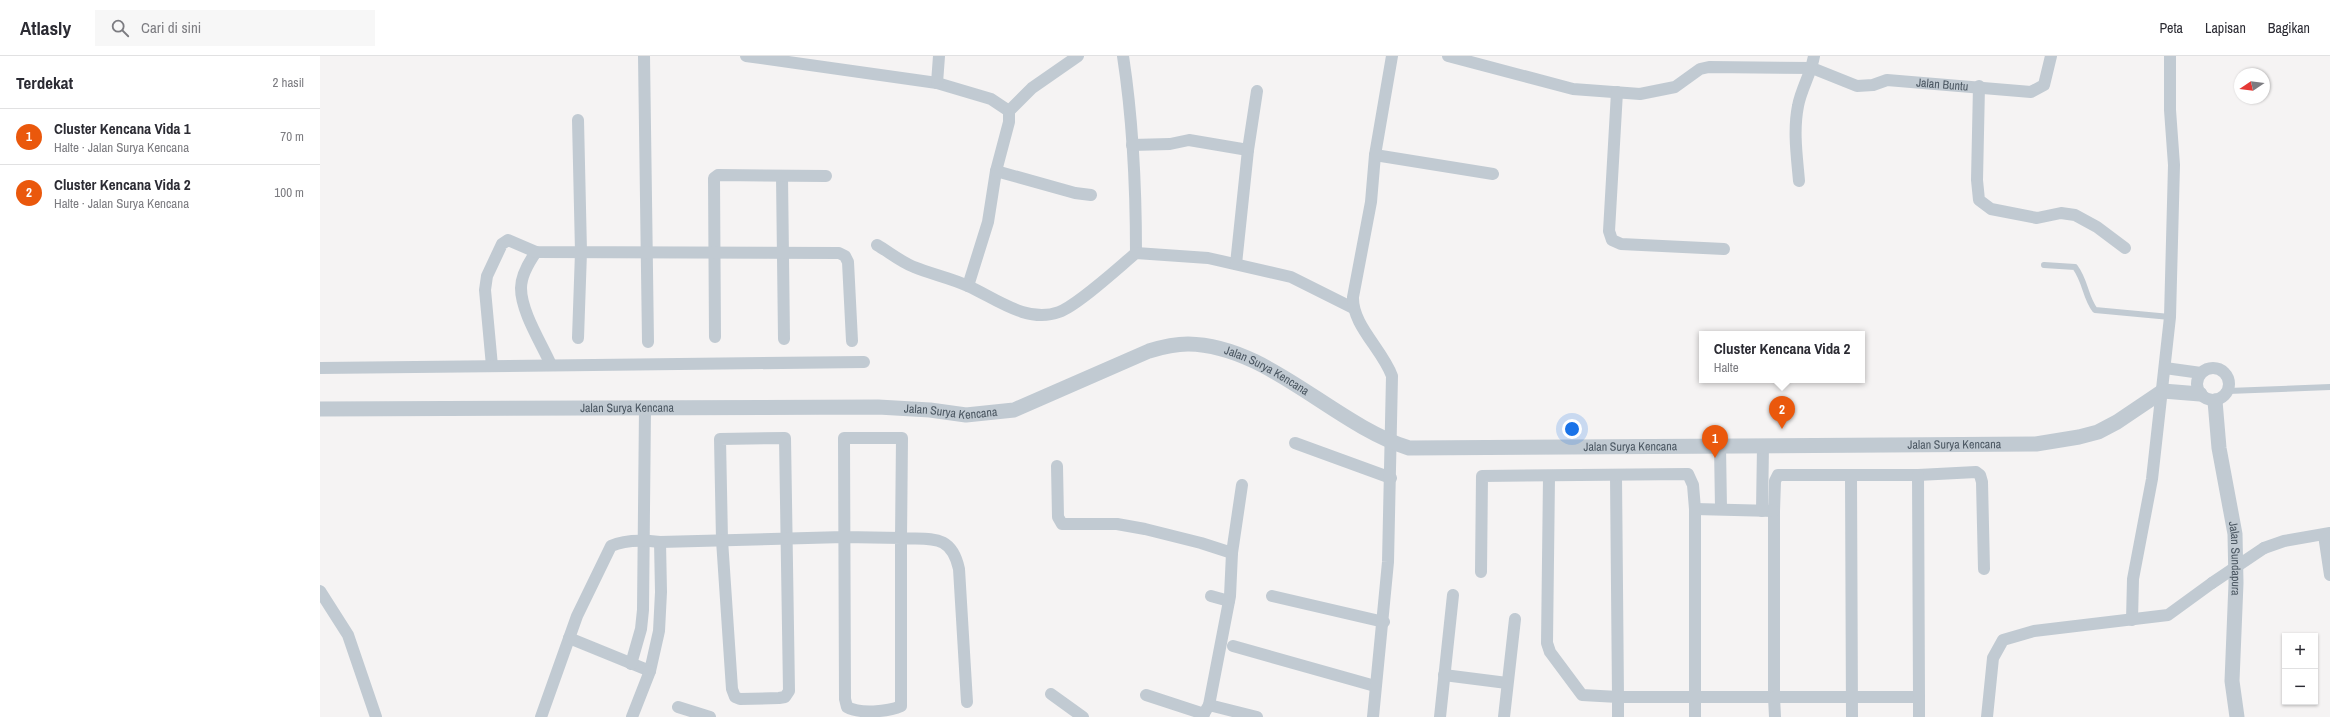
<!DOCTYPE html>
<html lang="id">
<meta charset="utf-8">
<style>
:root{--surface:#fff;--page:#f7f7f7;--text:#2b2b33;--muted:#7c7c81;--line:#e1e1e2;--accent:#ea580c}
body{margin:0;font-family:"Archivo Narrow",sans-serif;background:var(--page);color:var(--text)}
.controls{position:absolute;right:12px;bottom:12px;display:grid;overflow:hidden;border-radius:0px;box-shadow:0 1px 3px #0004}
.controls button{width:36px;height:36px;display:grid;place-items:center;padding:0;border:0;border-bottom:1px solid var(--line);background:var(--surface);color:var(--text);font:20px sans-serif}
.compass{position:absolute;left:1914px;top:12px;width:36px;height:36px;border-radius:50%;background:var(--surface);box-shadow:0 1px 3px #0004;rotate:257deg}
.you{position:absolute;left:1252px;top:373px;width:14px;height:14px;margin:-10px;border:3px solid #fff;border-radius:50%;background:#1a73e8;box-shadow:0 0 0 6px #1a73e833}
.badge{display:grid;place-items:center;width:26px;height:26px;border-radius:50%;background:var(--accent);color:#fff;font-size:13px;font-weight:700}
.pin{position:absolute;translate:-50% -33px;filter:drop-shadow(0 1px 2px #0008)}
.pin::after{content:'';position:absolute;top:21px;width:14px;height:12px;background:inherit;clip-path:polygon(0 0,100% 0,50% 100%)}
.popup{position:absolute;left:1379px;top:275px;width:166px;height:52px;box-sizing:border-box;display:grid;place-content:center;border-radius:0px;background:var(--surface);filter:drop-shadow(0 1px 3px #0005);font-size:13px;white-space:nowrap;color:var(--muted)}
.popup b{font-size:15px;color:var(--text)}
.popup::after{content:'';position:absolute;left:50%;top:100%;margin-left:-8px;border:8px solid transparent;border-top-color:var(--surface)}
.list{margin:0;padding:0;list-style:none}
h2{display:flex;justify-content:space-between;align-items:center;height:52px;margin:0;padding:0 16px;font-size:17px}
h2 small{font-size:13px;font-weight:400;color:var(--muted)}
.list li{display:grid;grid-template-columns:26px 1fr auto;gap:12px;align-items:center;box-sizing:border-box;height:56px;padding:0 16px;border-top:1px solid var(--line)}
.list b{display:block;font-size:15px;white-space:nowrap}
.list p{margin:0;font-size:13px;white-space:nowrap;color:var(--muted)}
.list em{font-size:13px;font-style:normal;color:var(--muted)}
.icon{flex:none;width:22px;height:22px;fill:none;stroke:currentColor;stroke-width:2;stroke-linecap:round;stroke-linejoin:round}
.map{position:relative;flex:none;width:2010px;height:661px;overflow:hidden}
header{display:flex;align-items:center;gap:24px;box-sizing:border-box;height:56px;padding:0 20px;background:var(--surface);border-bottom:1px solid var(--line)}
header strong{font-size:19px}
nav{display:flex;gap:22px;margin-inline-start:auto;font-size:14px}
.search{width:280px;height:36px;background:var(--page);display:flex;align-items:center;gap:10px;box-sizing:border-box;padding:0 14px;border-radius:0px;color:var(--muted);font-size:15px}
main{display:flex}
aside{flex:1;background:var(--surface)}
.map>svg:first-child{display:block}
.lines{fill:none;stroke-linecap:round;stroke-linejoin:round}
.service{stroke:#c1cad2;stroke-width:6}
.minor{stroke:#c1cad2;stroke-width:12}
.tertiary{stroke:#c1cad2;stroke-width:15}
.minor-bridge{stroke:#c1cad2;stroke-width:12}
.labels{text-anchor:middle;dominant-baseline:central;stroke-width:3;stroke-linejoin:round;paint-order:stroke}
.street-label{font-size:12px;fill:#4a5661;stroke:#fff}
</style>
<header>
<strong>Atlasly</strong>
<div class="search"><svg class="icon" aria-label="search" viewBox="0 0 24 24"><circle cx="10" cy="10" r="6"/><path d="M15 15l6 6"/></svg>Cari di sini</div>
<nav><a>Peta</a><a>Lapisan</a><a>Bagikan</a></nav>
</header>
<main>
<aside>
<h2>Terdekat<small>2 hasil</small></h2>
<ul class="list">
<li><span class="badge">1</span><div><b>Cluster Kencana Vida 1</b><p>Halte · Jalan Surya Kencana</p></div><em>70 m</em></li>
<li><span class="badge">2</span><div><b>Cluster Kencana Vida 2</b><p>Halte · Jalan Surya Kencana</p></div><em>100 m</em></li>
</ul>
</aside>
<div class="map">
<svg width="2010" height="661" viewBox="0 0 2010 661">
<rect width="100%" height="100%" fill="#f5f3f3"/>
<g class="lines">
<g class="service">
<path d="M1724,209L1755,211C1766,226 1765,241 1775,254L1850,261"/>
<polyline points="1908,335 2010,331"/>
</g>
<g class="minor">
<polyline points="324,0 328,286"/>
<polyline points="426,0 617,27 671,43 689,55 689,66 676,115 668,166 648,230"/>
<path d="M803,0C813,65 816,132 816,197"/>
<path id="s1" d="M1128,0L1253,33L1320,38L1355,31L1380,13L1389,11L1492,12L1537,30L1553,29L1567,24L1711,36L1724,29L1731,0"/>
<polyline points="617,27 619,0"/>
<polyline points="1659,30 1657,124 1659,144 1671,153 1717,162 1741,157 1755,159 1777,171 1805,192"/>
<polyline points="1297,36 1289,175 1292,184 1301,188 1404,193"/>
<polyline points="689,55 712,32 758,0"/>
<polyline points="812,89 850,88 869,84 928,94"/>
<polyline points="1055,99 1173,118"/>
<polyline points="676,115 755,137 771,139"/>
<polyline points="462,120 464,283"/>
<path d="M1479,125C1477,101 1473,75 1478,50C1481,33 1491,18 1494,0"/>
<path d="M557,189C569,196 581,206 594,211C611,218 631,222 648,230C675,242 707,268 739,256C758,249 798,212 816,197L888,202L971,221L1033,252"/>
<path d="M216,196C209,206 201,219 201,232C201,256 222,288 231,309"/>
<polyline points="916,208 928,94 937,35"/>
<polyline points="395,281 394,122 398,119 506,120"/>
<polyline points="258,282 261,196 258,64"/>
<polyline points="172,310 165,234 167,220 182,188 188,184 216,196 519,197 525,200 528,206 532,285"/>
<circle cx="1893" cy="328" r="16"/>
<polyline points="0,312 544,306"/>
<polyline points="1845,312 1881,317"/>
<polygon points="465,382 469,635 465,641 459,642 420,643 415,641 412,633 402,484 400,383"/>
<polyline points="975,387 1071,422"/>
<polyline points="1400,390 1401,453"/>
<polyline points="737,410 738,461 742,468 797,468 825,473 881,487 912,497"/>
<polyline points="1531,419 1532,661"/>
<polyline points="1296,420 1298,641 1454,641 1454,455 1455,425 1458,419 1598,419 1656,416 1660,419 1662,426 1664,513"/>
<polyline points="1229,421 1227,587 1230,596 1262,639 1298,641 1298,661"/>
<polyline points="1375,453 1454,455"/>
<polyline points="1442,455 1443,390"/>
<polyline points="2004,479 2010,519"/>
<polyline points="1944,492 1964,485 2010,477"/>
<polyline points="1161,516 1162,420 1368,418 1373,429 1375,453 1375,661"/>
<polyline points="0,535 28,579 56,661"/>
<polyline points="891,540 909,545"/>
<polyline points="952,540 1064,566"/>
<polyline points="1812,564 1813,523 1832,423 1850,261 1854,109 1850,54 1850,0"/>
<polyline points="249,582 330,615 339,575 341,536 340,486"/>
<polyline points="913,590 1055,630"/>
<polyline points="311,608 321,573 323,554 325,352"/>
<polyline points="1124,619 1187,627"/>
<polyline points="731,638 763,661"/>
<polyline points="826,639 884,658"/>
<polyline points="889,649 937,661"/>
<polyline points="358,651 390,661"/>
<path d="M221,661L257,560L291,490C306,483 324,484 340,486L524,481L581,482L582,382H524L525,643L527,651C539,658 568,656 581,650V482C611,484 631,477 639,513L647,646"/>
<polyline points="312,661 330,615"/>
<polyline points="882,661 889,649 910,540 912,497 922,429"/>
<path d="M1053,661L1068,506L1072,320C1062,293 1032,269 1033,241L1051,146L1055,99L1072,0"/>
<polyline points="1120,661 1133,539"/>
<polyline points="1184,661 1195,563"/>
<polyline points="1455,661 1454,641 1599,641 1598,419"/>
<polyline points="1599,661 1599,641"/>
<polyline points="1667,661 1673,602 1683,584 1714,575 1848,559 1892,527"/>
</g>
<g class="tertiary">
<path id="s2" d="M1895,345L1899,392L1915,478L1916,527L1912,625L1917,661"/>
<path id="s3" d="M0,353L558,351L610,354L646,359L694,354L829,295C842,291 855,288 868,288C948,289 1013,368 1089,392L1716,388L1759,381L1778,376L1797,366L1843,335L1880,338"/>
</g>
<polyline class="minor-bridge" points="1892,527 1944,492"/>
</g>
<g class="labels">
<g class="street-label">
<text stroke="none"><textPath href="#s1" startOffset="510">Jalan Buntu</textPath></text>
<text stroke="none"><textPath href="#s3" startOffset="966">Jalan Surya Kencana</textPath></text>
<text stroke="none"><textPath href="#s3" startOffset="307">Jalan Surya Kencana</textPath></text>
<text stroke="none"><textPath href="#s3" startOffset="631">Jalan Surya Kencana</textPath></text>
<text stroke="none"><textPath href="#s3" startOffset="1674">Jalan Surya Kencana</textPath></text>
<text stroke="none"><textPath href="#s3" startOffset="1350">Jalan Surya Kencana</textPath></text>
<text stroke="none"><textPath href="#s2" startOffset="159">Jalan Sundapura</textPath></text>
</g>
</g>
</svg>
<div class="controls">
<button>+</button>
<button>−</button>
</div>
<svg class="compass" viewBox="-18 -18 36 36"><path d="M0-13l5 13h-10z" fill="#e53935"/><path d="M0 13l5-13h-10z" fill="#7c7c81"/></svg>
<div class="you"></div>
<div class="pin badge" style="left:1395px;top:402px">1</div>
<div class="pin badge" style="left:1462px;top:373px">2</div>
<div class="popup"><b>Cluster Kencana Vida 2</b>Halte</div>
</div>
</main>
